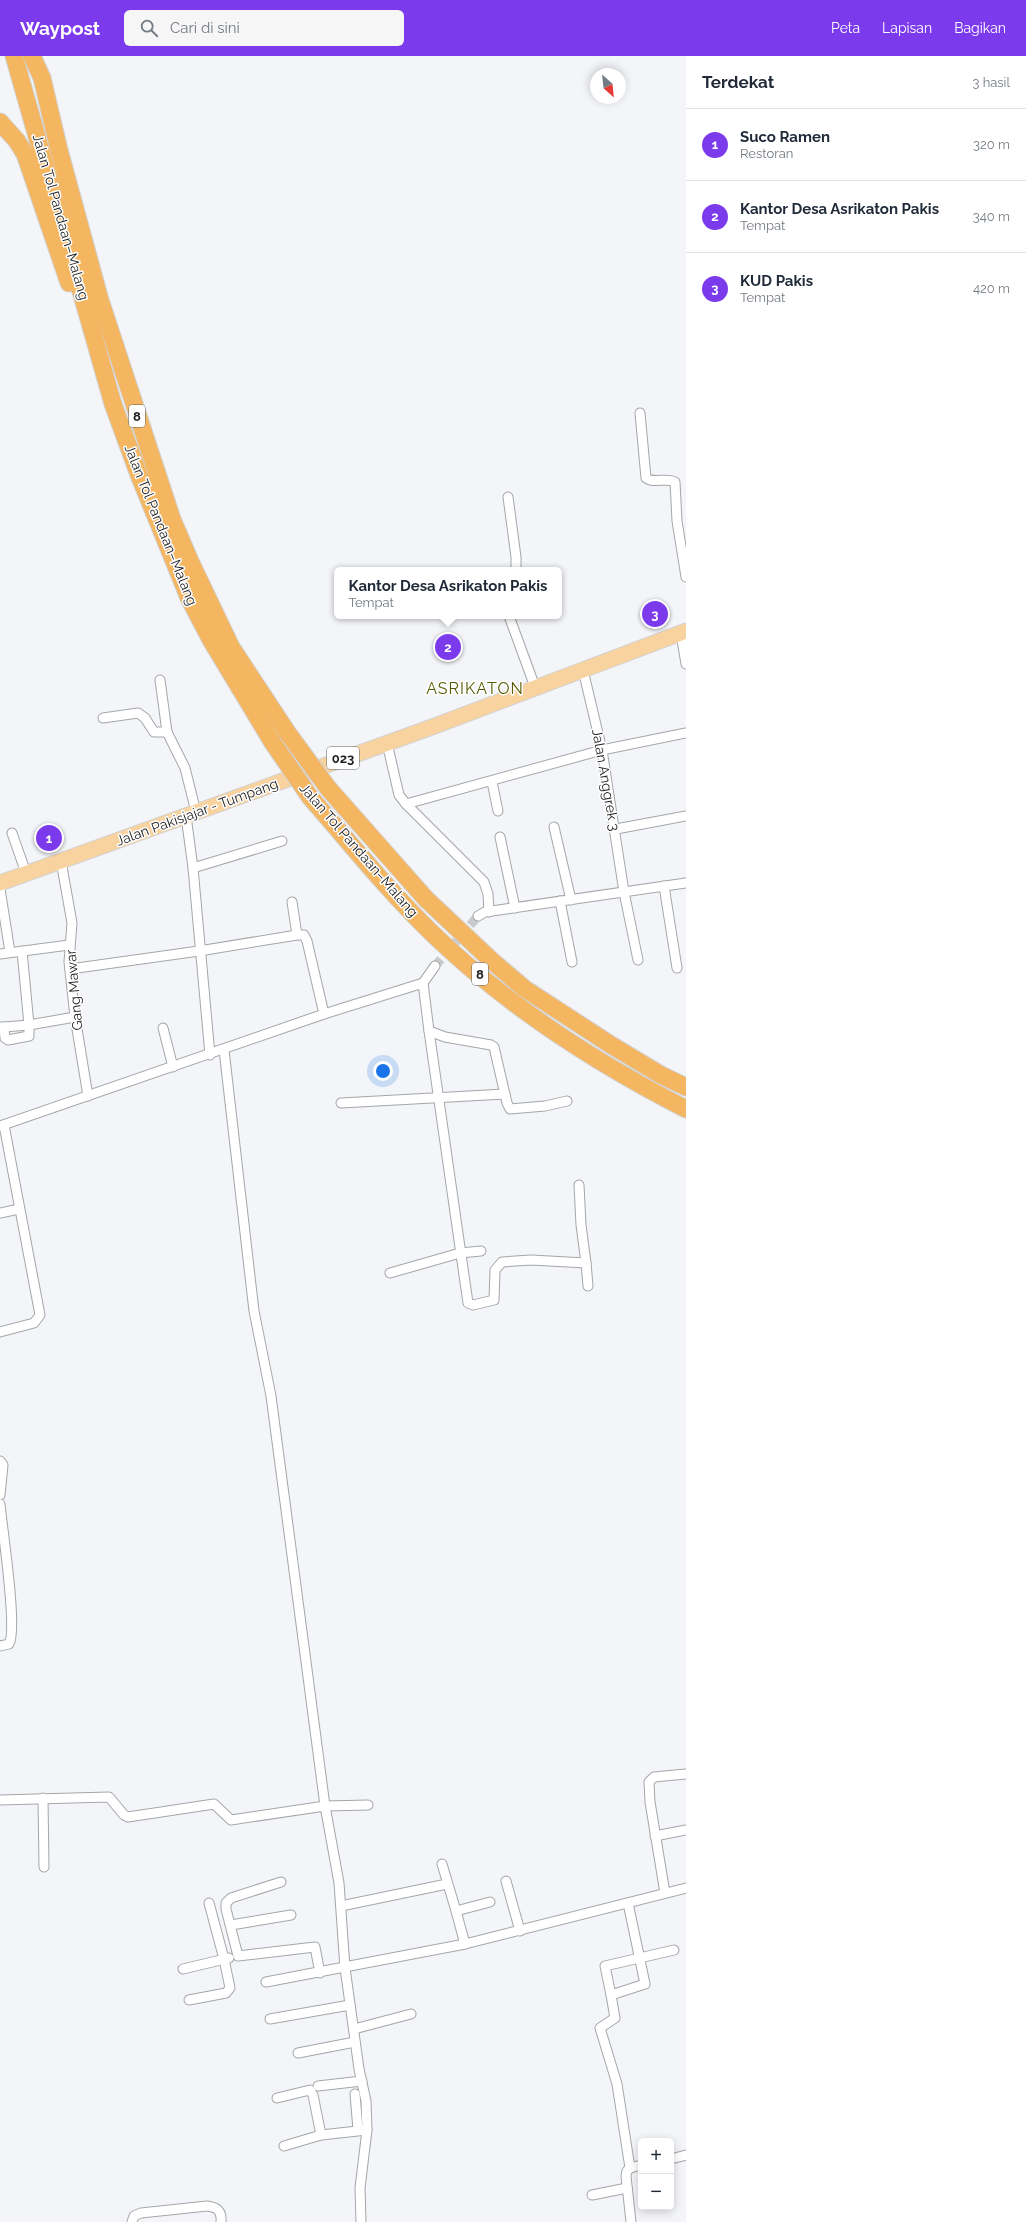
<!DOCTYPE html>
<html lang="id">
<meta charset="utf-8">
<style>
:root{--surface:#fff;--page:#f6f6f7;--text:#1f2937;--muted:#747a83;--line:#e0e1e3;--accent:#7c3aed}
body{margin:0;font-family:Raleway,sans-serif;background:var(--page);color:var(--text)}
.controls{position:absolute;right:12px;bottom:12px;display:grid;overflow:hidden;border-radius:6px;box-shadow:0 2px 10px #0003}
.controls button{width:36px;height:36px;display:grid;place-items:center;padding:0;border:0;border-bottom:1px solid var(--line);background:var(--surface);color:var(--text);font:20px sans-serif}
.compass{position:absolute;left:590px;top:12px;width:36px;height:36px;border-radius:50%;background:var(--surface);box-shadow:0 2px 10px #0003;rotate:153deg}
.you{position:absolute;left:383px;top:1015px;width:14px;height:14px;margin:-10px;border:3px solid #fff;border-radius:50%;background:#1a73e8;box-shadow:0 0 0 6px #1a73e833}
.badge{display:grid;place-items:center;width:26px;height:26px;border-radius:50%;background:var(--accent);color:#fff;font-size:13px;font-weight:700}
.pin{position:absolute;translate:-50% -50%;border:2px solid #fff;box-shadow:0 1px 4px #0006}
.popup{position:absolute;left:334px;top:511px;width:228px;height:52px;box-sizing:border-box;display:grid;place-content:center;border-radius:6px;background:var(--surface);filter:drop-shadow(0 1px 3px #0005);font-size:13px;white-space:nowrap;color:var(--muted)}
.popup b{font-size:15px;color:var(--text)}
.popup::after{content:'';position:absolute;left:50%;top:100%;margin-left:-8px;border:8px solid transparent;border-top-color:var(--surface)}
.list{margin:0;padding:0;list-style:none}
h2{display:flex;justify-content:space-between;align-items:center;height:52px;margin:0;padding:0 16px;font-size:17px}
h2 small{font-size:13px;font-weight:400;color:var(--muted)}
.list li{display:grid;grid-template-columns:26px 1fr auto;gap:12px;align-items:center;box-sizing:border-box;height:72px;padding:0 16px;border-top:1px solid var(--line)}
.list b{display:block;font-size:15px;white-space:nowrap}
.list p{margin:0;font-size:13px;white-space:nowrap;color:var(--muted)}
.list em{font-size:13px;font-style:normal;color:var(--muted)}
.icon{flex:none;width:22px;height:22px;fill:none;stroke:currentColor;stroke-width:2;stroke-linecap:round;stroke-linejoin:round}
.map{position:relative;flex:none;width:686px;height:2166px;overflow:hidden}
header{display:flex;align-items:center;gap:24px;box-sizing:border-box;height:56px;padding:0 20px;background:var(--accent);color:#fff}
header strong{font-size:19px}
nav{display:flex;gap:22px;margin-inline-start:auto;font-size:14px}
.search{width:280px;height:36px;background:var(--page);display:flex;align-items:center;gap:10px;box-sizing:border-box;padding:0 14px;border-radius:6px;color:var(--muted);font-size:15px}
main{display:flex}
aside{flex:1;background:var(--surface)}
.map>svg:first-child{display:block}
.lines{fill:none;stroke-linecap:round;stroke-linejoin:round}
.minor-tunnel{stroke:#c9cacd;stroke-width:9;stroke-dasharray:9 4.5;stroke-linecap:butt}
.minor-casing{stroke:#a4a6a9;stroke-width:11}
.primary-casing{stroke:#d2d2d2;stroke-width:17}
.motorway-casing{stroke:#d2d2d2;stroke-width:19}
.minor{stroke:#fff;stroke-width:9}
.primary{stroke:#f8d3a0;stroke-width:15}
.motorway{stroke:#f4b660;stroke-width:17}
.motorway-bridge-casing{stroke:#d2d2d2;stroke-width:19;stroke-linecap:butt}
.motorway-bridge{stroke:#f4b660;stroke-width:17}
.labels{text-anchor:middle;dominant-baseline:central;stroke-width:3;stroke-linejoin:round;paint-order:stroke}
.shield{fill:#fff;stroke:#626262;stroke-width:1}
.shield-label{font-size:13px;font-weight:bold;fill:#1e1e1f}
.street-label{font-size:14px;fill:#1e1e1f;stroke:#fff}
.quarter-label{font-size:16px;letter-spacing:1px;fill:#575b01;stroke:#fff}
</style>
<header>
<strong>Waypost</strong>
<div class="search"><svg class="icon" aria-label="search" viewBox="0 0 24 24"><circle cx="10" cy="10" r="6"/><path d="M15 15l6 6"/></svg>Cari di sini</div>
<nav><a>Peta</a><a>Lapisan</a><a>Bagikan</a></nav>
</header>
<main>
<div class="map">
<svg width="686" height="2166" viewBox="0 0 686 2166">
<rect width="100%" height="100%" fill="#f4f5f8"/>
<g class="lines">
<polyline class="minor-tunnel" points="435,910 478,860"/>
<g class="minor-casing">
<g id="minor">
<path d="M640,357L646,422C654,428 666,421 675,426L677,465L686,521"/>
<polyline points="508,441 516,501 516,514"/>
<polyline points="509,560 535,631"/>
<polyline points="681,578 686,608"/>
<polyline points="583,614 602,694 624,836 638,904"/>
<polyline points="160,624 167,676 185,712 196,756"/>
<polyline points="103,662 138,657 145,662 154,676 167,676"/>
<polyline points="387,687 399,739 406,748 602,694 686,677"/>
<polyline points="492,726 498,755"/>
<polyline points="406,748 484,826 488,838 489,856"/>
<polyline points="186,760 193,812 210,999"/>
<polyline points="554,771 571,844"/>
<polyline points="616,773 686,760"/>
<polyline points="12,777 26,817"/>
<polyline points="500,781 515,852"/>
<polyline points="61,805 72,867 69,906 75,961 88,1040"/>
<polyline points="193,812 282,785"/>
<polyline points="664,830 677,912"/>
<polyline points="0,833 10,896"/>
<polyline points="560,845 572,906"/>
<polyline points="292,846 297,879"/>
<polyline points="478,860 485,856 686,827"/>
<polyline points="0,898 69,889"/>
<polyline points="70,913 199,895 297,879 304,879 307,885 324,958"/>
<polyline points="423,927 429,975 445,981 491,989 494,991 507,1047 510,1053 545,1050 567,1045"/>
<polyline points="0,971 4,971 5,982 8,984 29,980 29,969 75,961"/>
<polyline points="4,971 29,969 22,895"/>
<polyline points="163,972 173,1011"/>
<polyline points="429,975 468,1247 473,1249 494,1244 495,1214 502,1206 531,1204 586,1207 588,1230"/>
<polyline points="224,994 254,1255 271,1340 325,1750 339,1827 345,1912 359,2013 366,2045 367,2074 360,2132 361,2166"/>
<polyline points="341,1047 505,1038"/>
<polyline points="0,1070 324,958 423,927 435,910"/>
<polyline points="579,1129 581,1169 586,1207"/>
<polyline points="0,1157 19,1153"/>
<polyline points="390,1217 460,1197 481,1195"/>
<polyline points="0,1276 34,1267 40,1259 4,1069"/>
<polyline points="0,1405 3,1409 0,1439"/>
<path d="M0,1448C2,1471 18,1573 9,1588L0,1590"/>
<polyline points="43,1742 44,1811"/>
<polyline points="0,1744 109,1741 124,1759 128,1761 214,1748 231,1764 325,1750 368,1749"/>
<polyline points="655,1780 686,1774"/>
<polyline points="442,1808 456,1855 490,1846"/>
<polyline points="506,1825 520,1875"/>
<polyline points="281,1826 231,1842 226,1847 226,1853 238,1900 315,1891 320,1917"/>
<polyline points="665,1837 650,1746 649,1726 654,1721 686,1718"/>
<polyline points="628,1847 645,1928 611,1939 615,1962 600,1972 617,2028 630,2112"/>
<polyline points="341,1850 447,1828"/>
<polyline points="456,1855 465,1888"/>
<polyline points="231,1869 291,1859"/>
<polyline points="183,1913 229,1902"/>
<polyline points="266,1926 465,1888 686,1832"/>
<polyline points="611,1939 605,1910 674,1894"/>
<polyline points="189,1944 226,1937 230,1932 224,1903 209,1847"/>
<polyline points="270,1963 350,1949"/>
<polyline points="354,1973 411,1958"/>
<polyline points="298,1997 355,1986"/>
<polyline points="318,2030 362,2025"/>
<polyline points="355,2038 358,2074"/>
<polyline points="277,2042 310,2034 313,2039 321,2079"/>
<polyline points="284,2090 321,2079 367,2074"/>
<polyline points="671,2103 686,2099"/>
<polyline points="630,2112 627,2115 626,2120 631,2166"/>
<polyline points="630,2112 641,2109"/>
<polyline points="592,2139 627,2132"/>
<path d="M132,2166L134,2160L141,2157L207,2150C217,2151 222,2155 221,2166"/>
</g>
</g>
<g class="primary-casing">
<polyline id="primary" points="0,827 432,671 686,575"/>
</g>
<g class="motorway-casing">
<g id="motorway">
<polyline points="14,0 113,348 139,419 189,542 211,584 273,687"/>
<polyline points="32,0 42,22 59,94 100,244 172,463 190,505 231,591 287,676"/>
<polyline points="0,66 17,85 25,98 69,227"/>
<polyline points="328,732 426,843 492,905 525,933 611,989 661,1019 686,1031"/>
<path d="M310,741C351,788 390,837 435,880C508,950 596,1007 686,1053"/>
</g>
</g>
<use href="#minor" class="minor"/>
<use href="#primary" class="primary"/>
<use href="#motorway" class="motorway"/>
<g class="motorway-bridge-casing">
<g id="motorway-bridge">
<polyline points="287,676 328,732"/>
<polyline points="273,687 310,741"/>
</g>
</g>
<use href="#motorway-bridge" class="motorway-bridge"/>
</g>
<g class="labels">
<g class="shield">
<rect x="129" y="349" width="16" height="22" rx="3"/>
<rect x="327" y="691" width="32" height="22" rx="3"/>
<rect x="472" y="907" width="16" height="22" rx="3"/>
</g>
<g class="shield-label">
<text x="137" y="360">8</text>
<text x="343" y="702">023</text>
<text x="480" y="918">8</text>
</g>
<g class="street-label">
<text transform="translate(61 161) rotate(74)">Jalan Tol Pandaan–Malang</text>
<text transform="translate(161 469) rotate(68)">Jalan Tol Pandaan–Malang</text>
<text transform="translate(606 724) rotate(80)">Jalan Anggrek 3</text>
<text transform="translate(197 756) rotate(-20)">Jalan Pakisjajar - Tumpang</text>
<text transform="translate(359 794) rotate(49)">Jalan Tol Pandaan–Malang</text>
<text transform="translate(74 934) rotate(-95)">Gang Mawar</text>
</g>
<g class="quarter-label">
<text x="475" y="632">ASRIKATON</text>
</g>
</g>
</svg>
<div class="controls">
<button>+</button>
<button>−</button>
</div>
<svg class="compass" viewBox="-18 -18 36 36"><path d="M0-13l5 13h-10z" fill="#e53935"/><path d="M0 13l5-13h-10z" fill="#747a83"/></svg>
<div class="you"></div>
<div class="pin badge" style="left:49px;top:782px">1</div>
<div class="pin badge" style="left:448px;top:591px">2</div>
<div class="popup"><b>Kantor Desa Asrikaton Pakis</b>Tempat</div>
<div class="pin badge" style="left:655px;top:558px">3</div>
</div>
<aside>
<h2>Terdekat<small>3 hasil</small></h2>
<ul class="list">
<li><span class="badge">1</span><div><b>Suco Ramen</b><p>Restoran</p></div><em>320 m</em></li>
<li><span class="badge">2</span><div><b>Kantor Desa Asrikaton Pakis</b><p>Tempat</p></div><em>340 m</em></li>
<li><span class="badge">3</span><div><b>KUD Pakis</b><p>Tempat</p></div><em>420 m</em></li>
</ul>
</aside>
</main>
